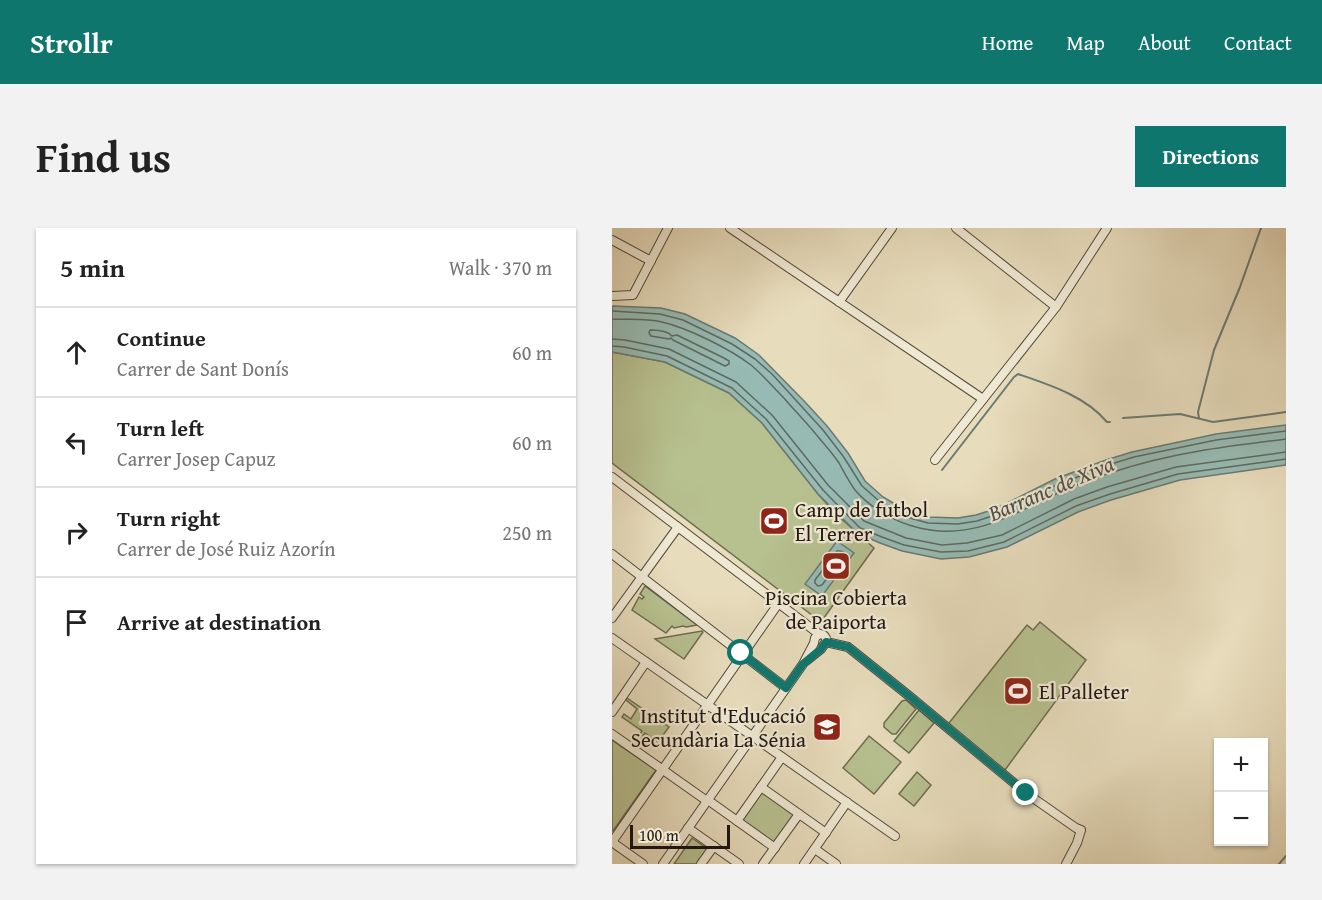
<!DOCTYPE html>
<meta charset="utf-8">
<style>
:root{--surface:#fff;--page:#f2f2f2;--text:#222;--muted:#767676;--line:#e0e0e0;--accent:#0f766e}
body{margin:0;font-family:"Gentium Book Plus",serif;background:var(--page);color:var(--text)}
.controls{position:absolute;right:18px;bottom:18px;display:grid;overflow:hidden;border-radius:0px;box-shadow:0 2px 4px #0004}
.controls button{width:54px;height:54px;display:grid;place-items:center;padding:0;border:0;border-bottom:2px solid var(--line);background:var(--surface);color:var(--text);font:30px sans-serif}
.scale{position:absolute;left:18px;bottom:15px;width:100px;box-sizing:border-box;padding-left:6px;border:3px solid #231812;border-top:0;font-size:16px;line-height:21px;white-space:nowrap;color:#231812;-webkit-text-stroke:4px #efe8d3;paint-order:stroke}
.stop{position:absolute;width:18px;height:18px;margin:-14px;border:4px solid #0f766e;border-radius:50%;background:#fff}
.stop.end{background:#0f766e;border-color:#fff;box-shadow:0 2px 6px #0008}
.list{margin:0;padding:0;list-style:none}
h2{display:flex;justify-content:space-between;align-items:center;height:78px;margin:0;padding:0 24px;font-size:26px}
h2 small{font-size:20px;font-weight:400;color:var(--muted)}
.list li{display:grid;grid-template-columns:39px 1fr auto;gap:18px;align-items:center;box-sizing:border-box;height:90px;padding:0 24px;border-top:2px solid var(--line)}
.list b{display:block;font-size:22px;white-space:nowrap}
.list p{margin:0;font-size:20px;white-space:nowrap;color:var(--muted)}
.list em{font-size:20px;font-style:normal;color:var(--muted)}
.icon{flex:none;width:33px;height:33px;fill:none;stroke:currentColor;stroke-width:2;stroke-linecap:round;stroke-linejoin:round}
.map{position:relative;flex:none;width:674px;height:636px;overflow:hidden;border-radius:0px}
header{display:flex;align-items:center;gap:36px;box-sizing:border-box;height:84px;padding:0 30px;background:var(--accent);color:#fff}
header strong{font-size:28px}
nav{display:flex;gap:33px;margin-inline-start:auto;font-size:21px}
.intro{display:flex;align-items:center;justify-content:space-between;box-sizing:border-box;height:144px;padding:0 36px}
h1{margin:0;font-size:42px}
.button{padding:15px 27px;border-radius:0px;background:var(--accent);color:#fff;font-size:21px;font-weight:700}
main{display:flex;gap:36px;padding:0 36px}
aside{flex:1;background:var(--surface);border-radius:0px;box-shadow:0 2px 4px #0004}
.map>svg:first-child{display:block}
.green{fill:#b7c08f;stroke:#6d6c50;stroke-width:1.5}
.water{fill:#97bbb4;stroke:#697a73;stroke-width:1.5}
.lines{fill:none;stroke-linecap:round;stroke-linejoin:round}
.shore{stroke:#5d6a63;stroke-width:1.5}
.stream{stroke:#697a73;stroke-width:2}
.minor-casing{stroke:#54493c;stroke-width:10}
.minor{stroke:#efe8d3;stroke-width:8}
.route{stroke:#0f766e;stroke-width:8}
.labels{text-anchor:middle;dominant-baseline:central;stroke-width:4.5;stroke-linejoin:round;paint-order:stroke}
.poi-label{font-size:21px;fill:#231812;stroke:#efe8d3;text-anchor:start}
.water-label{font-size:22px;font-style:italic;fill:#4c514b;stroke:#efe8d3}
</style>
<header>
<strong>Strollr</strong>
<nav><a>Home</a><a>Map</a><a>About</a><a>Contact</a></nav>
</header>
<div class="intro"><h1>Find us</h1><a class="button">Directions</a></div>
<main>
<aside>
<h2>5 min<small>Walk · 370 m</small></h2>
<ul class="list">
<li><svg class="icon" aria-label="ahead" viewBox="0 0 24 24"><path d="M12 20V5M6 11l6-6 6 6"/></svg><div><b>Continue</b><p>Carrer de Sant Donís</p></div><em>60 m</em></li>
<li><svg class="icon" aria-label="left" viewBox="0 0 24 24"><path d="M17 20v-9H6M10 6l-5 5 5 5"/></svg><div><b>Turn left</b><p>Carrer Josep Capuz</p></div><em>60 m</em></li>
<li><svg class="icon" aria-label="right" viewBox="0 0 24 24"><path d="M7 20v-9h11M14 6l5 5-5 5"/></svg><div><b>Turn right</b><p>Carrer de José Ruiz Azorín</p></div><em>250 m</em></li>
<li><svg class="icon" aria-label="arrive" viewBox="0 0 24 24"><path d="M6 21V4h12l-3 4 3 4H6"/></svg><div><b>Arrive at destination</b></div></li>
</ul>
</aside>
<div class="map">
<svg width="674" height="636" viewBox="0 0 674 636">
<rect width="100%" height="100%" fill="#e7dcbc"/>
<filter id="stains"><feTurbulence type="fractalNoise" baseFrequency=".00333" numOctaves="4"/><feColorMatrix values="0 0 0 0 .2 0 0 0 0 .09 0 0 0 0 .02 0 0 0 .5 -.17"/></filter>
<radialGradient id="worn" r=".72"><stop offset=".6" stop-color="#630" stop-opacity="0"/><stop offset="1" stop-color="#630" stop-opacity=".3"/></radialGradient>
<g class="green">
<polygon points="0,124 53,134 117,165 150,195 206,266 224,286 262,320 209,394 0,235"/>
<polygon points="33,358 85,397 74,399 71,398 62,400 60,398 54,405 20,382 27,369 30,371 32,369 28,366"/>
<polygon points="428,394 474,432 393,542 390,540 387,540 339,500 339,498 337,495 415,397 421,402"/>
<polygon points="90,403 91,404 72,431 43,411"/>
<polygon points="15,470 57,499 46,514 33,505 25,516 22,515 30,503 10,489 12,486 19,491 25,481 14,472"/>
<polygon points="294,472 304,481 284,506 280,506 272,499 272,495 290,473"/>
<polygon points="307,482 322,495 297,525 282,513"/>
<polygon points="257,508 289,534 262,566 231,540"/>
<polygon points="0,512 44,542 1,603 0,602"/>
<polygon points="305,544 319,557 302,578 287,566"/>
<polygon points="149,561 185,586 163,618 127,593"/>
<polygon points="80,610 97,622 88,636 62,636"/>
</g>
<g class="water">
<polygon points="0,78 49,80 73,86 123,110 147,127 194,175 215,198 236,225 253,253 271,269 286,278 300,284 317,289 346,290 364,287 383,281 443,251 494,232 520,224 604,206 674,197 674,237 568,252 499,272 466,284 395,319 357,329 329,331 290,323 268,315 245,305 206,266 150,195 117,165 53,134 0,124"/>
<polygon points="225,313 242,325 210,368 193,356"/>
</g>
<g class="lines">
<g class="shore">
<polyline points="0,83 48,86 71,92 120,116 143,131 160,146 211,202 231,228 250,258 267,273 284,284 298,290 316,295 346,296 365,293 386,286 445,257 496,237 522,229 604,212 674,203"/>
<path d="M0,91C16,92 34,90 50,94C76,100 118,121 139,137C151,147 161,159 171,169C183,183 196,196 207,210C214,218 221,226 227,235C232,244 237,254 243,262C261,283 290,298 318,302C367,309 403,285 446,265C463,257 482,250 501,244C557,225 616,218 674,211"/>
<path d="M38,102C45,102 56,103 60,108L65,107L112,130L117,133V136L113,138L61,112L59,110L57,111L39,108L37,105Z"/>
<polyline points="0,111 13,112 57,121 124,154 160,187 216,257 252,293 294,310 330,317 355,315 390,307 462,271 495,259 564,239 674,224"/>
<polyline points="0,118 12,119 55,128 120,160 154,191 211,262 248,300 270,309 292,317 329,324 356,323 392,314 464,278 498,266 566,246 674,231"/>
<polygon points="225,323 228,323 231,324 232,328 210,357 206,358 203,355 203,352"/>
</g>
<g class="stream">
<polyline points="511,190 568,186 601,194 674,184"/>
<polyline points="587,190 586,184 602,122 628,59 649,0"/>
<path d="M330,242L402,149L406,146C438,157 473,168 495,194H498"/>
<polyline points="667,636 674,628"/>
</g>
<g class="minor-casing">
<g id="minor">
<polyline points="118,0 371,171"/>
<polyline points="344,0 444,79"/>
<polyline points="0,12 39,33"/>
<polyline points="0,68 21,67 56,0"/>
<polyline points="227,74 280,0"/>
<polyline points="323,232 444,79 495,0"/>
<path d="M0,249L207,406C212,406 215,409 214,414"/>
<polyline points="0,326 174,460"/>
<polyline points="0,390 66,299"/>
<polyline points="0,410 283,608"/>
<polyline points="214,414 236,419 296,467 414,565 464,600 469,602 465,615 454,636"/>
<polyline points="194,433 209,421 214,414"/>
<polyline points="0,484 34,434"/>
<polyline points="0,506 95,573"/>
<polyline points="149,559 214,605"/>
<polyline points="100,575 163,620"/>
<polyline points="125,593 170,529"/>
<polyline points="76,600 127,636"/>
<polyline points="0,614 166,376"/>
<polyline points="0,614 31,636"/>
<polyline points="203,621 224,636"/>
<polyline points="51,636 191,436 202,415 203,410 207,406"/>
<polyline points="89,636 102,618"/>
<polyline points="151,636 187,586"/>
<polyline points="192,636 235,574"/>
</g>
</g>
<use href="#minor" class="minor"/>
</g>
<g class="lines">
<polyline class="route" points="129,425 174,460 191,436 209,421 214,414 236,419 296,467 414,565"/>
</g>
<defs>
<g id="stadium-square" transform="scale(1.5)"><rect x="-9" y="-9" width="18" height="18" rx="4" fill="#8f2418" stroke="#efe8d3"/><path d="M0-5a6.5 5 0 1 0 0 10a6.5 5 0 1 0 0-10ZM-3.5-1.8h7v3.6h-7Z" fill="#fff"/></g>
<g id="school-square" transform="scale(1.5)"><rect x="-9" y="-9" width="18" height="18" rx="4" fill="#8f2418" stroke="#efe8d3"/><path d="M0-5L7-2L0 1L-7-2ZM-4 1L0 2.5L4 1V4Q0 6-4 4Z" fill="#fff"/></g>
</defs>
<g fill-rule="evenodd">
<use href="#stadium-square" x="162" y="293"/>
<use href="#stadium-square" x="224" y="338"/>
<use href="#stadium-square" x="406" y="463"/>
<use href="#school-square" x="215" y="499"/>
</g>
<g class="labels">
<g class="poi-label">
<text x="183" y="281">Camp de futbol<tspan x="183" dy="24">El Terrer</tspan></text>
<text x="224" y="369" text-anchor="middle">Piscina Cobierta<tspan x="224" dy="24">de Paiporta</tspan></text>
<text x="427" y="463">El Palleter</text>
<text x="194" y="487" text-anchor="end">Institut d'Educació<tspan x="194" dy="24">Secundària La Sénia</tspan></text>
</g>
<g class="water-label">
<text transform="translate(439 260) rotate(-23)">Barranc de Xiva</text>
</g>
</g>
<rect width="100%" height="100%" filter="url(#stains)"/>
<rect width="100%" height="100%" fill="url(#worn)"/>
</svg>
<div class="controls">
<button>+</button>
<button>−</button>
</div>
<div class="scale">100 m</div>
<div class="stop" style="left:129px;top:425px"></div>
<div class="stop end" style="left:414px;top:565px"></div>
</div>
</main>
